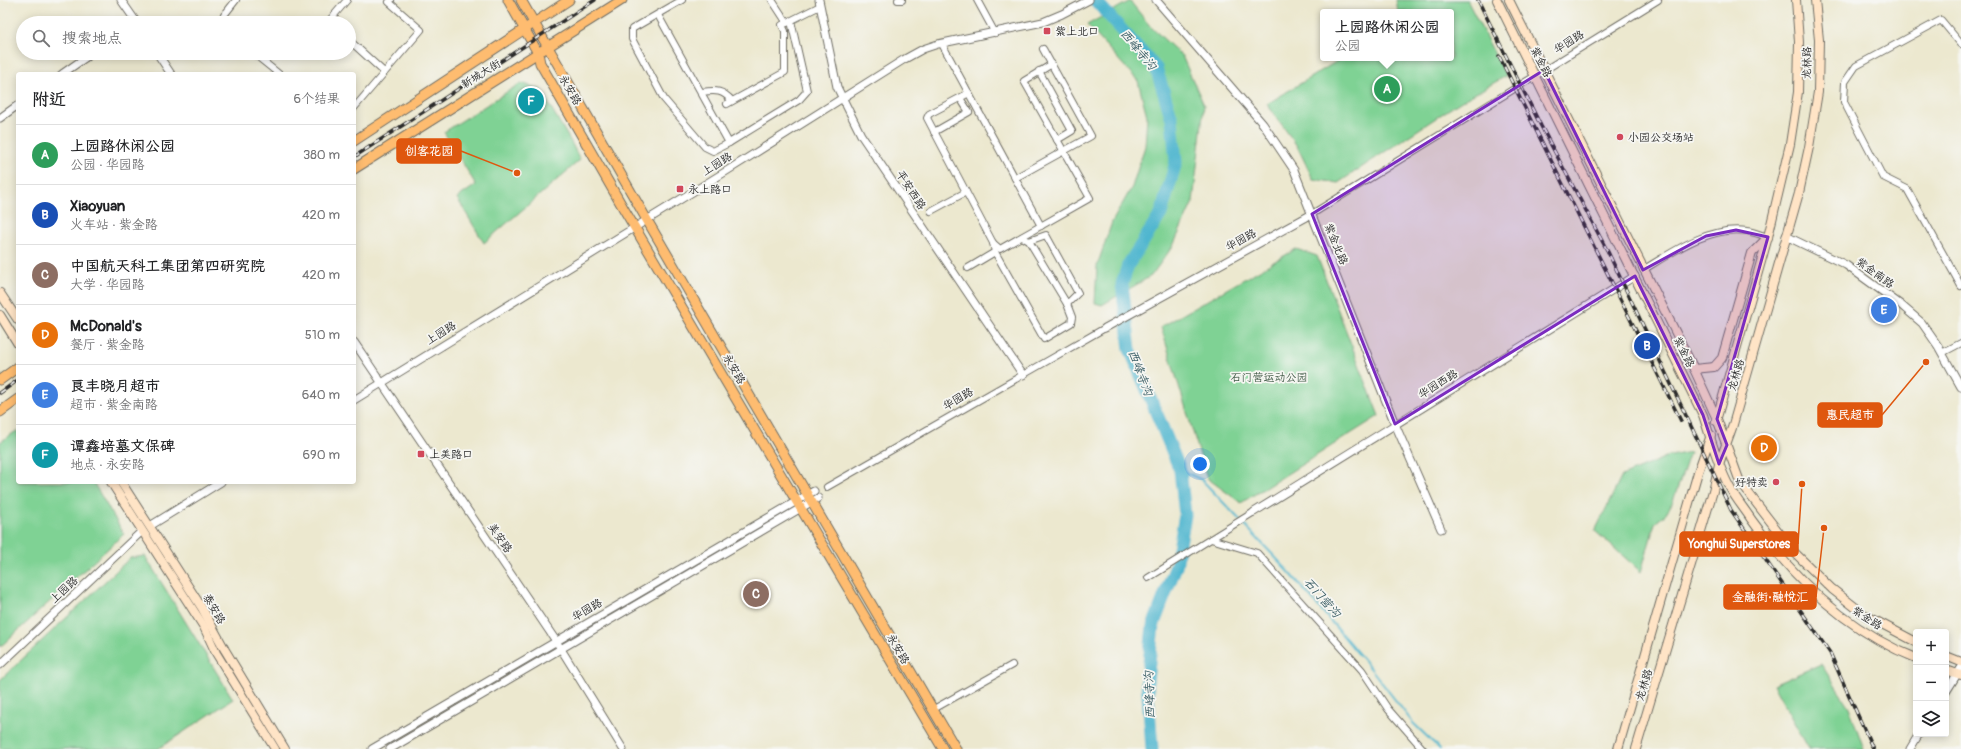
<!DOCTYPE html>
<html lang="zh">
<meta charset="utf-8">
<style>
:root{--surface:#fff;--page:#f2f2f2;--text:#202124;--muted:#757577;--line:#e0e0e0;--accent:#d1495b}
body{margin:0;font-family:Pangolin,"LXGW WenKai TC",sans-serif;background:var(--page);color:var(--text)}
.controls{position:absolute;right:12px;bottom:12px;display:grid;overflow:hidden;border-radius:4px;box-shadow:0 2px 10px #0003}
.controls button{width:36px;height:36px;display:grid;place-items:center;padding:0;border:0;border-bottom:1px solid var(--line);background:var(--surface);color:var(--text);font:20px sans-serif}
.you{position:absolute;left:1200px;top:464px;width:14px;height:14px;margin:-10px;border:3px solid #fff;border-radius:50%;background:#1a73e8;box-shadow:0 0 0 6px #1a73e833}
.badge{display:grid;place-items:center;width:26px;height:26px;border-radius:50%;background:var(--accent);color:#fff;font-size:13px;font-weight:700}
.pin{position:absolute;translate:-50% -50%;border:2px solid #fff;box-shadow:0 1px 4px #0006}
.popup{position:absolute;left:1320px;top:9px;width:134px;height:52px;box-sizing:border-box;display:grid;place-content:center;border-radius:4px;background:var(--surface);filter:drop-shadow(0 1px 3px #0005);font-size:13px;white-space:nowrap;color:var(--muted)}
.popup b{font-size:15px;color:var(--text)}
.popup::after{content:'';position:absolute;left:50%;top:100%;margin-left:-8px;border:8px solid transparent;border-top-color:var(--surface)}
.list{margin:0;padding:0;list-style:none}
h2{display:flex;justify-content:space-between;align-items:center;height:52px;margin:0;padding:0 16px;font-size:17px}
h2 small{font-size:13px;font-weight:400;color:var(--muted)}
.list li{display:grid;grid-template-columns:26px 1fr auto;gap:12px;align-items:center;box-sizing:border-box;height:60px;padding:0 16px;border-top:1px solid var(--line)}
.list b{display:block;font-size:15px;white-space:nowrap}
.list p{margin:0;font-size:13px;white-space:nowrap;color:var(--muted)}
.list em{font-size:13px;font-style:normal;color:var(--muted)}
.icon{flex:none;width:22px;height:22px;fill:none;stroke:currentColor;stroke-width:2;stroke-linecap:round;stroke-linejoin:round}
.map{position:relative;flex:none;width:1961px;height:749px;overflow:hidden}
.search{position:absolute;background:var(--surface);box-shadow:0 2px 10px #0003;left:16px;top:16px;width:340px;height:44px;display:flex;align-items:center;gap:10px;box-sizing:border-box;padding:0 14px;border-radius:22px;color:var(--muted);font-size:15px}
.panel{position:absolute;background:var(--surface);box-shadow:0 2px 10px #0003;left:16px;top:72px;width:340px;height:412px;border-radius:4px}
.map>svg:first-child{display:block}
.green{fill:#7fd294;stroke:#557e60}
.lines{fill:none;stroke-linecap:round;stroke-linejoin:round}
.stream{stroke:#50b6cf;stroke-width:2}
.river{stroke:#50b6cf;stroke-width:13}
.minor-casing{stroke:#6f6d64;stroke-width:8}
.tertiary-casing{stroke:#6f6d64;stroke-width:9}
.secondary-casing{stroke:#6f6d64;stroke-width:10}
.primary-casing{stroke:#6f6d64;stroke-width:11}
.minor{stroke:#fff;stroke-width:6}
.tertiary{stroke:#fff;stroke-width:7}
.secondary{stroke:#ffe4c6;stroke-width:8}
.primary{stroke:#febc70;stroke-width:9}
.rail-casing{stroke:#2b2b2b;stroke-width:3.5}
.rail{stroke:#f6f6f2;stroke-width:2;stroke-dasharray:6;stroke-linecap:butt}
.marked{fill:#7b2cbf;fill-opacity:0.2;stroke:#7b2cbf;stroke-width:3;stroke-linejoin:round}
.poi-dot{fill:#d1495b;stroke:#f6f6f2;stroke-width:1.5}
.labels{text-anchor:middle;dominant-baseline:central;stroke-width:3.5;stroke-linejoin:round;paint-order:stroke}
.poi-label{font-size:11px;fill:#2b2b2b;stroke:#f6f6f2;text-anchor:start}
.street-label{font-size:11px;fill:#2b2b2b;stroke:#f6f6f2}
.park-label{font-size:11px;fill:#445d4a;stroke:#f6f6f2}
.water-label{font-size:12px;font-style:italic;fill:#385c64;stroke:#f6f6f2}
.leader{fill:none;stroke:#df570e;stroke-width:1.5}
.callout-dot{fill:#df570e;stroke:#f6f6f2;stroke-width:1.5}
.callout{fill:#df570e;stroke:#df570e;stroke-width:1.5}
.callout-label{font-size:12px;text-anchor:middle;font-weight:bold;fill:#fff}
</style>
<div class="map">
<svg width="1961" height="749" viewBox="0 0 1961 749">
<rect width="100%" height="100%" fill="#f6f6f2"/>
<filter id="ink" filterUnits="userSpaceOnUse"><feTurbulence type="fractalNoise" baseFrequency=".025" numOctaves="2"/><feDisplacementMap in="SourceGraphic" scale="8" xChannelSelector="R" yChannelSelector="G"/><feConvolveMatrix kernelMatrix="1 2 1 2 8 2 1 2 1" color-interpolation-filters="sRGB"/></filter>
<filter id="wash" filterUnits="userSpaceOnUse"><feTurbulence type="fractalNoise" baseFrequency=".012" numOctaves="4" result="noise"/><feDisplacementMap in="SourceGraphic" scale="16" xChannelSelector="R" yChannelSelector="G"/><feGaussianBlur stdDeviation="0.9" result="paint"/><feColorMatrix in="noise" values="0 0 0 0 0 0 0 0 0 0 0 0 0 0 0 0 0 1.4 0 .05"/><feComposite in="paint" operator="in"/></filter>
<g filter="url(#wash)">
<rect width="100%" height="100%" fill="#ece8cf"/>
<g class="green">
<polygon points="1396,0 1467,0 1506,76 1460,102 1338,183 1313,179 1297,146 1267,104 1342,58 1451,58 1451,12 1398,12"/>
<polygon points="1130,1 1150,26 1182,56 1204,105 1193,202 1173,246 1151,276 1102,305 1095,303 1097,266 1112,222 1132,187 1145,146 1147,116 1138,81 1087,25"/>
<polygon points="521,83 540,89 571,142 580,160 484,243 457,198 476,185 444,132"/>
<polygon points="1296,249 1317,256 1379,416 1241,503 1207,478 1161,327"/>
<polygon points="18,430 18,482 93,482 124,534 0,647 0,442"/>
<polygon points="1690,452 1673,501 1666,514 1655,523 1641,572 1595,531 1622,476 1666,457"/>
<polygon points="145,556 233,699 158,749 0,749 0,680 130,558"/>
<polygon points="1821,664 1849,707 1864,749 1809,749 1773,685"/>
</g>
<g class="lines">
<polyline class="stream" points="1180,470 1202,480 1291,574 1372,670 1413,723 1440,749"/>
<polyline class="river" points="1095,0 1156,68 1172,119 1176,162 1161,214 1128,265 1122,284 1130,349 1180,470 1185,515 1176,566 1153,626 1147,681 1152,749"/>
</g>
</g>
<g filter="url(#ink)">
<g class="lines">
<g class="minor-casing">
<g id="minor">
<polyline points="682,0 632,29 632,39 664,99 705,147 713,151 729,143"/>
<polyline points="772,0 787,23"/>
<polyline points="898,0 902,0"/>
<polyline points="977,0 995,33"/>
<polyline points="658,15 729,143 799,100 807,91 791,21"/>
<polyline points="218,23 236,0"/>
<polyline points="331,23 329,21 347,0"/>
<polyline points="349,40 384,72"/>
<polyline points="942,44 1041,226"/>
<polyline points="1961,44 1941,20 1856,66 1845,82 1844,102 1883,177 1907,189 1961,286"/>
<polyline points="253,53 279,74"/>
<polyline points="1039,71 1072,131 1057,140"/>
<path d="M702,92C716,90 723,90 732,101"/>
<polyline points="969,93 929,114 927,118 993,243 1000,249 1090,198 1024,81 1052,64"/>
<polyline points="727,104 785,72 785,31 782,25 820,6"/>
<polyline points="354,108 421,30 389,2 391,0"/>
<polyline points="934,132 969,112 960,98"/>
<polyline points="1015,178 1091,136 1043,49"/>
<polyline points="931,211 966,192"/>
<polyline points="1312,214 1658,0"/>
<polyline points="1022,237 1029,241 1046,235 1078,293 1067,304 1029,241"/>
<polyline points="993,243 995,252 1044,339 1071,323 1072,317 1067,304"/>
<polyline points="968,268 995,252"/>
<path d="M1643,270C1672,252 1711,225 1747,231C1754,232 1761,235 1768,237"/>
<polyline points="1942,353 1961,343"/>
<polyline points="827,487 1105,328"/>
<polyline points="1211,539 1257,553 1362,670 1388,709 1423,749"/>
<polyline points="1148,578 1254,512"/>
<polyline points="932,710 1012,665"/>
</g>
</g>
<g class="tertiary-casing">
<g id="tertiary">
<polyline points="121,0 137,23"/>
<polyline points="819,0 837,87 861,135 1023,375"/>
<polyline points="1156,0 1263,124 1294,170 1395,424 1441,529"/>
<polyline points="157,53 171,74"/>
<polyline points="62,74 92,53"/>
<polyline points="0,118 18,105"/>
<polyline points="1786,236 1846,265 1901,305 1922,323 1938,346 1961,387"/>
<polyline points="1105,328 1312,214"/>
<polyline points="354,342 556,641 623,749"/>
<polyline points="354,400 725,172 903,60 923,49 938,44 1043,22 1062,14 1089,0"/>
<polyline points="1254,512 1635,276"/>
<polyline points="150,526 221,482"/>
<polyline points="0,665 142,531"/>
<polyline points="1946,692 1961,668"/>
<polyline points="372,749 814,491"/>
<polyline points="390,749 818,498"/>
<polyline points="1910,749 1919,734"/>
</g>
</g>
<g class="secondary-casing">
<g id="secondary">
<path d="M1497,0L1703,415C1711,438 1717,464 1729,486C1735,498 1744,508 1751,519C1793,578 1847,631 1916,658"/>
<polyline points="1509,0 1694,369 1717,419 1740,482 1794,552 1832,589 1865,615 1916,642"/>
<polyline points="0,293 18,320"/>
<polyline points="0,315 18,344"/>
<polyline points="1694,369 1714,367 1722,358 1752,253 1768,237"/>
<polyline points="1716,421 1768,237 1790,144 1798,92 1799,42 1796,0"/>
<polyline points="111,482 204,627 216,653 275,749"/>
<polyline points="121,482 202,608 225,650 285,749"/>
<polyline points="1946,656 1961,662"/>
<polyline points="1946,670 1961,675"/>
<polyline points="1618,749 1698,472 1711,435"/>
<polyline points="1636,749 1713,491 1719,464 1732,428 1799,193 1809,147 1818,92 1819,40 1815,0"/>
</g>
</g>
<g class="primary-casing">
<g id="primary">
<polyline points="508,0 538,53 540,63 625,211 943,749"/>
<polyline points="521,0 647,220 956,749"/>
<polyline points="354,141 569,0"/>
<polyline points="354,169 622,0"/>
<polyline points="0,380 18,367"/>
<polyline points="0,412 18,399"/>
</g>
</g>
<use href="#minor" class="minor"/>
<use href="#tertiary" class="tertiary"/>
<use href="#secondary" class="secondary"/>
<use href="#primary" class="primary"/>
<g class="rail-casing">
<g id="rail">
<polyline points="1478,0 1541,126 1608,252 1731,510 1830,653 1873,749"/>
<polyline points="1499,56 1681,421"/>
<polyline points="354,157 595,0"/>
<polyline points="0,393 18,380"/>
</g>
</g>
<use href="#rail" class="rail"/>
</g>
</g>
<path class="marked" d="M1544,70L1643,270L1706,236L1736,230L1768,237L1717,419L1727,445L1719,464L1703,415L1635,276L1395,424L1312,214Z"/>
<g class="poi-dot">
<rect x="1043" y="27" width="8" height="8" rx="2"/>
<circle cx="1620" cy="137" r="4"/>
<rect x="676" y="185" width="8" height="8" rx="2"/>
<rect x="417" y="450" width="8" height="8" rx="2"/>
<circle cx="1776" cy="482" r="4"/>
</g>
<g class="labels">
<g class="poi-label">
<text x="1055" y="31">紫上北口</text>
<text x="1628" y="137">小园公交场站</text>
<text x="688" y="189">永上路口</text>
<text x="429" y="454">上美路口</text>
<text x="1768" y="482" text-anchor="end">好特卖</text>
</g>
<g class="street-label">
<text transform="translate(1569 42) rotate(-32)">华园路</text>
<text transform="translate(1541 62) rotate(63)">紫金路</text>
<text transform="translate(1807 63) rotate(-89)">龙林路</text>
<text transform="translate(481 74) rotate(-32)">新城大街</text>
<text transform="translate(570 90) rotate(60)">永安路</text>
<text transform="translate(717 164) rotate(-32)">上园路</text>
<text transform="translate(911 190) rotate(57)">平安西路</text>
<text transform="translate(1241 240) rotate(-29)">华园路</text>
<text transform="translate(1336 244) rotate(68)">紫金北路</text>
<text transform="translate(1875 273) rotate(36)">紫金南路</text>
<text transform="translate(441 333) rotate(-32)">上园路</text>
<text transform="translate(1684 352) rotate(64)">紫金路</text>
<text transform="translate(734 369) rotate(60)">永安路</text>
<text transform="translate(1736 375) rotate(-74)">龙林路</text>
<text transform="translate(1438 384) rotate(-32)">华园西路</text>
<text transform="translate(958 399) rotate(-30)">华园路</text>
<text transform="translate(500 538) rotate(56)">美安路</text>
<text transform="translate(64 590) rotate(-43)">上园路</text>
<text transform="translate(214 609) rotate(60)">泰安路</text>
<text transform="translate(587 610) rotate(-30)">华园路</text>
<text transform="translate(1867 618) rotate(33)">紫金路</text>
<text transform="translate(898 649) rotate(60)">永安路</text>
<text transform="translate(1644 685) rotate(-73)">龙林路</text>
</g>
<g class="park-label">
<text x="1269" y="377">石门营运动公园</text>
</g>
<g class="water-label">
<text transform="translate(1138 50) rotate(50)">西峰寺沟</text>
<text transform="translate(1140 373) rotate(69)">西峰寺沟</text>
<text transform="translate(1322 598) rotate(49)">石门营沟</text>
<text transform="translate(1150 695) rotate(-92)">西峰寺沟</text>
</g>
</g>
<path class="leader" d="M517 173L461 151M1926 362L1882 415M1802 484L1798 544M1824 528L1816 597"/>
<g class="callout-dot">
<circle cx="517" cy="173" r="4"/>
<circle cx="1926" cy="362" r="4"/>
<circle cx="1802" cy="484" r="4"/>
<circle cx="1824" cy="528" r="4"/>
</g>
<g class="callout">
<rect x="397" y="139" width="64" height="24" rx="4"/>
<rect x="1818" y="403" width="64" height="24" rx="4"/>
<rect x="1680" y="532" width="118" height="24" rx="4"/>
<rect x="1724" y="585" width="92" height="24" rx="4"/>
</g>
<g class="callout-label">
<text x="429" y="155">创客花园</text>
<text x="1850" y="419">惠民超市</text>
<text x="1739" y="548">Yonghui Superstores</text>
<text x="1770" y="601">金融街·融悦汇</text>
</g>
</svg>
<div class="controls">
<button>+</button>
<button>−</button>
<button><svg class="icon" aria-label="layers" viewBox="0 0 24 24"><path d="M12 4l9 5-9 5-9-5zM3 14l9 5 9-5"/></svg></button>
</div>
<div class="you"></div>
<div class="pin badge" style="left:1387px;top:89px;background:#2e9e5b">A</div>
<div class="popup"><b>上园路休闲公园</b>公园</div>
<div class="pin badge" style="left:1647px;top:346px;background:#1a4fb4">B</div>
<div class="pin badge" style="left:756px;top:594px;background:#8d6e63">C</div>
<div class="pin badge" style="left:1764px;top:448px;background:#e8710a">D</div>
<div class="pin badge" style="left:1884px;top:310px;background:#3f7fe0">E</div>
<div class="pin badge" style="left:531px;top:101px;background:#0f9aa8">F</div>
<div class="search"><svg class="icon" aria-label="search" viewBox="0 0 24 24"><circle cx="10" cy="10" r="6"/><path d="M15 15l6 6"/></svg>搜索地点</div>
<section class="panel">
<h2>附近<small>6个结果</small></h2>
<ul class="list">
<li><span class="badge" style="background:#2e9e5b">A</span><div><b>上园路休闲公园</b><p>公园 · 华园路</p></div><em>380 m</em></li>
<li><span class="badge" style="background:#1a4fb4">B</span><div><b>Xiaoyuan</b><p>火车站 · 紫金路</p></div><em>420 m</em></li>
<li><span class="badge" style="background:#8d6e63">C</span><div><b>中国航天科工集团第四研究院</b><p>大学 · 华园路</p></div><em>420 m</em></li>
<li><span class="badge" style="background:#e8710a">D</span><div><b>McDonald's</b><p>餐厅 · 紫金路</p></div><em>510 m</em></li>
<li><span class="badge" style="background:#3f7fe0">E</span><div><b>良丰晓月超市</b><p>超市 · 紫金南路</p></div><em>640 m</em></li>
<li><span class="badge" style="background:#0f9aa8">F</span><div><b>谭鑫培墓文保碑</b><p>地点 · 永安路</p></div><em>690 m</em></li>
</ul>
</section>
</div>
